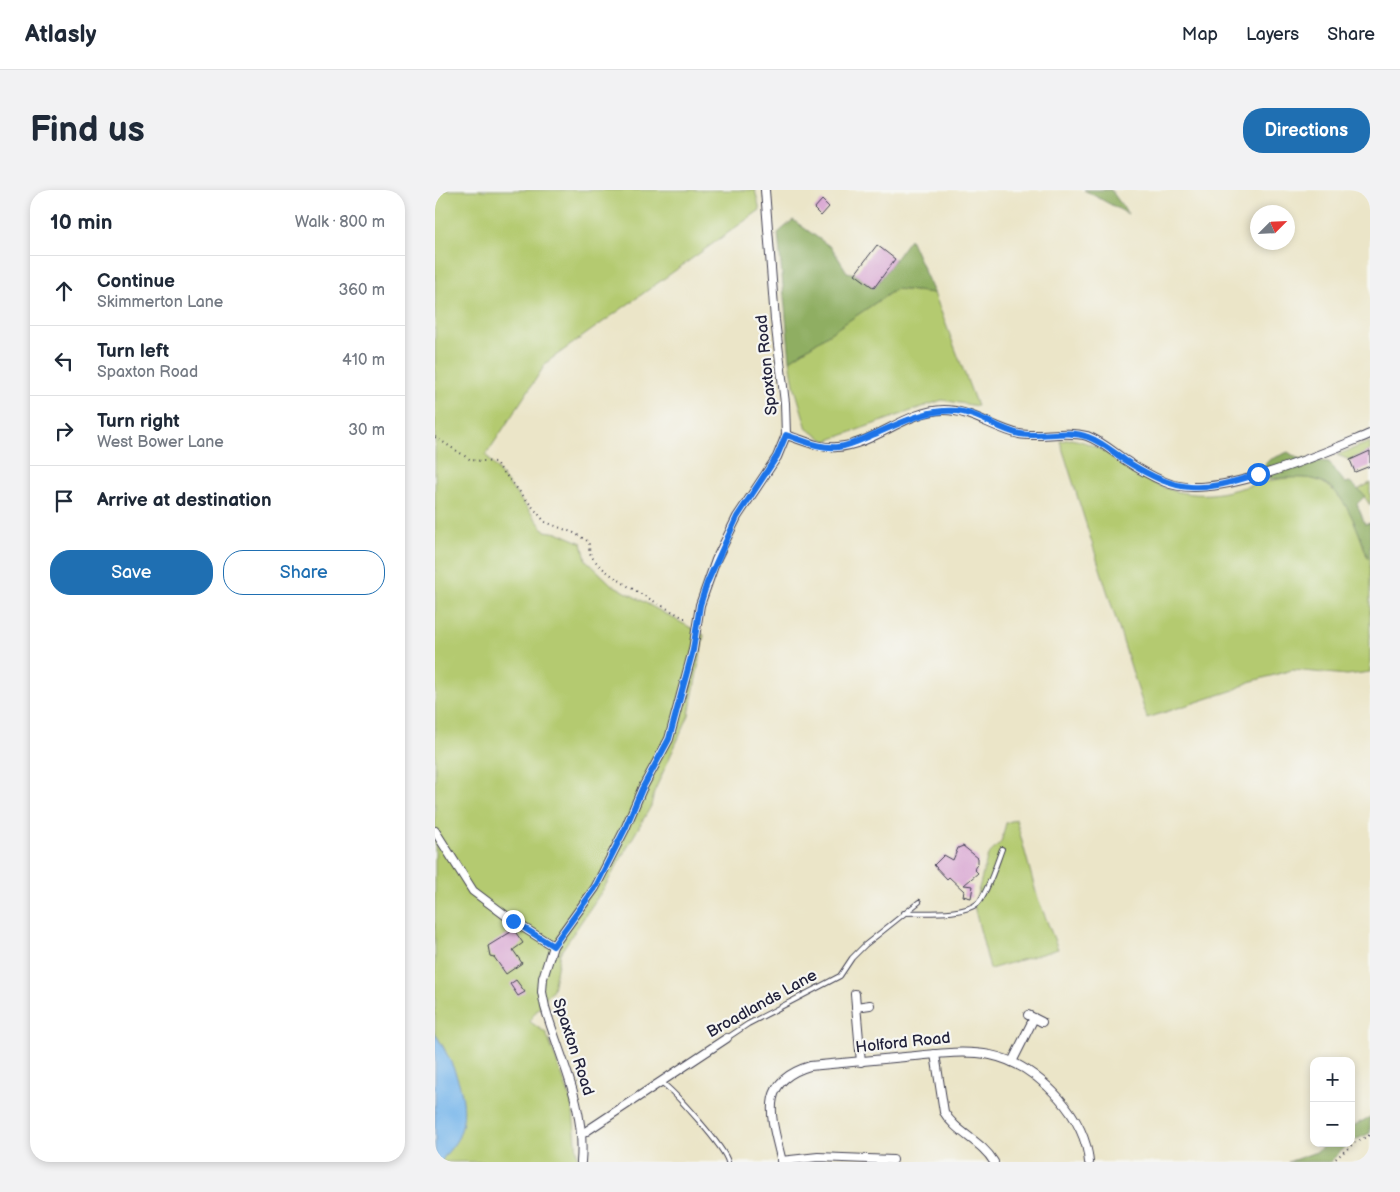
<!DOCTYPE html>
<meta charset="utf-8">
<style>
:root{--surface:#fff;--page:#f2f2f3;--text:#1f2937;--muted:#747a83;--line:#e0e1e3;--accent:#1f6fb2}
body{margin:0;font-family:"Balsamiq Sans",sans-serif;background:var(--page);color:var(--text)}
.controls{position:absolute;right:15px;bottom:15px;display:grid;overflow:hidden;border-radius:10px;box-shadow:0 2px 8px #0003}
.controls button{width:45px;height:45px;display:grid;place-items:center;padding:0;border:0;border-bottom:1px solid var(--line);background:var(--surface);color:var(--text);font:25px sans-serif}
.compass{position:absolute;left:815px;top:15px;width:45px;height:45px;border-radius:50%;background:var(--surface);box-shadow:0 2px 8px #0003;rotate:66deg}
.stop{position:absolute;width:15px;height:15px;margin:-11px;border:4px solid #1a73e8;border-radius:50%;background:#fff}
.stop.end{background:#1a73e8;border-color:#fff;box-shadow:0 1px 5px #0008}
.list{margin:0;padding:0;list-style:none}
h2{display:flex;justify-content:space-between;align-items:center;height:65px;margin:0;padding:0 20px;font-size:21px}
h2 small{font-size:16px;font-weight:400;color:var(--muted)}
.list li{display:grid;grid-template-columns:32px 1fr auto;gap:15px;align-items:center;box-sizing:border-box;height:70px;padding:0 20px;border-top:1px solid var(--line)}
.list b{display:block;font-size:19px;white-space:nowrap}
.list p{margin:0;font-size:16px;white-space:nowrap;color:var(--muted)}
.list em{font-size:16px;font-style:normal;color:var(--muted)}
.actions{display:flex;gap:10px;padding:15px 20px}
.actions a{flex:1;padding:11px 0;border:1px solid var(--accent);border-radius:20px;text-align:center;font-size:18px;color:var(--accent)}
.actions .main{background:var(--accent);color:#fff}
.icon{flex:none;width:28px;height:28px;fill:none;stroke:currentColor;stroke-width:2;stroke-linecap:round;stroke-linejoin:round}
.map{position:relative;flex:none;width:935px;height:972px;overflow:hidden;border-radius:20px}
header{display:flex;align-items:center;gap:30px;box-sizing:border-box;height:70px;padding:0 25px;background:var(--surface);border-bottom:1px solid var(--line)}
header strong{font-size:24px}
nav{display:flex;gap:28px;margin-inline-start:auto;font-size:18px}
.intro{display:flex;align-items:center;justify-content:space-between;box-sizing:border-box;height:120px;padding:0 30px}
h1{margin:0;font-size:35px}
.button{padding:12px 22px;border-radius:20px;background:var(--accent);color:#fff;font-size:18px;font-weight:700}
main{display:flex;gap:30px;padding:0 30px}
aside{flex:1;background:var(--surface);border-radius:20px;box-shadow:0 2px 8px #0003}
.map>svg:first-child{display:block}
.green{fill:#b4ca6f;stroke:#6b7655}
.forest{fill:#8fae62;stroke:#58684e}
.water{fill:#77b6eb;stroke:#4c6c93}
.building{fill:#d7a1d0}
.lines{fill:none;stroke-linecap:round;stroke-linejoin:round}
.service-casing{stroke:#403f50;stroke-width:6}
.minor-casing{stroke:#403f50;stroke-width:10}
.path{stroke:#403f50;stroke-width:2;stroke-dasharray:1 4;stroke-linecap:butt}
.service{stroke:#fff;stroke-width:4}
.minor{stroke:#fff;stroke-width:8}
.route{stroke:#1a73e8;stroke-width:6}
.labels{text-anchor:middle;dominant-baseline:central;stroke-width:4.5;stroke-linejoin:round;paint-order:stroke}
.street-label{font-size:16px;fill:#22223b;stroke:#f6f6f2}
</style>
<header>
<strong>Atlasly</strong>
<nav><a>Map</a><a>Layers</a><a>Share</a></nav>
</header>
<div class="intro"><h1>Find us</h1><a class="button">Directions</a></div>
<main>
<aside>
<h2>10 min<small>Walk · 800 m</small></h2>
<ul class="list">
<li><svg class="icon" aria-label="ahead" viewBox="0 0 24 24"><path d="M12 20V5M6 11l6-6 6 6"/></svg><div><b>Continue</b><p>Skimmerton Lane</p></div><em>360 m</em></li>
<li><svg class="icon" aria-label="left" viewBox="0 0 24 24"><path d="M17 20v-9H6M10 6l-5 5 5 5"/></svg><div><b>Turn left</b><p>Spaxton Road</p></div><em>410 m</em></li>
<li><svg class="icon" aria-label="right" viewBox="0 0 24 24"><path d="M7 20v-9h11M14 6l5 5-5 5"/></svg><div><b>Turn right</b><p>West Bower Lane</p></div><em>30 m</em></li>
<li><svg class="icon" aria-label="arrive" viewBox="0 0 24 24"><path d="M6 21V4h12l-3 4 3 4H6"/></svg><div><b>Arrive at destination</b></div></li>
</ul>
<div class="actions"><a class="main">Save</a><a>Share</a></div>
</aside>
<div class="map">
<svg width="935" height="972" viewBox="0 0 935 972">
<rect width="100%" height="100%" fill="#f6f6f2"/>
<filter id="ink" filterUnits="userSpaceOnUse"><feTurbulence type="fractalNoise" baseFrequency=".02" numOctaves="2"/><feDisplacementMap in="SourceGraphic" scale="10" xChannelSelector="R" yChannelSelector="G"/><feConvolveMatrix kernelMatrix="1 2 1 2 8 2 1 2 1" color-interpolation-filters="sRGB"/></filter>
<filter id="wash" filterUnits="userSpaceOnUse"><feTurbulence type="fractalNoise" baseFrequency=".0096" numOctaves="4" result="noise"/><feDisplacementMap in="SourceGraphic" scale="20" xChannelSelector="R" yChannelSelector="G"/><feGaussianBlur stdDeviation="1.12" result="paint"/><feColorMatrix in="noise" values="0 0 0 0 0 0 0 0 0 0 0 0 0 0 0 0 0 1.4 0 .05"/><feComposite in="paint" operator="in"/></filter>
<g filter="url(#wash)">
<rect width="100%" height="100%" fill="#ebe5c8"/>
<g class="green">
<polygon points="0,0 320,0 325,20 112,172 51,265 110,341 124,343 147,353 151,370 176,394 269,445 254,525 219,602 216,616 169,698 125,763 118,799 94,831 111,843 137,912 143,972 6,972 10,860 0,843"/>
<polygon points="461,99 499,103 542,216 507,210 391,251 372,239 359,195 355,170"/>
<path d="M636,249C674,255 698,288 733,299C752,305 771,306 790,302C820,296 873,273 899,301C917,318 925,346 933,369L935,367V482L912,485L857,480L814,492L799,500L712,528L625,251Z"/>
<polygon points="935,252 935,265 933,262 915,270 902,265"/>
<polygon points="935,293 935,315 924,299"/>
<polygon points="581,629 602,706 623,759 555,779 539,716 553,665 566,652 571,633"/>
</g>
<g class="forest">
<polygon points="649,0 676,0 693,24"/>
<polygon points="358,30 397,58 412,82 420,84 439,98 475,49 499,103 461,99 355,170 343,43"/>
<path d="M853,262L862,268L894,272L910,293L915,292L930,306L922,314L930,334L935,333V367L933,369C925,345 911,301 885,291C873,286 847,288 834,289L825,279L834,270Z"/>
<polygon points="935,927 935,943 916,952 916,937"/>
<polygon points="893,953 914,953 895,972 853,972 881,962"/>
</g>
<path class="water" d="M0,843C18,873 38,912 24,946C20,955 11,963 6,972H0Z"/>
<g id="blocks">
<g class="building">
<polygon points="387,10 394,17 386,26 379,19"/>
<polygon points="442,55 460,69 439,98 420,84"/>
<polygon points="935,261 935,276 920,282 915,270"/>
<polygon points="528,656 543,668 543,673 539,679 543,683 529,695 538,696 536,708 528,706 529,701 514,687 512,689 499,675 509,665 518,670 523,658"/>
<polygon points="79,740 88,753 78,760 87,773 71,784 59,767 55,766 53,756"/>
<polygon points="81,790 90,802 83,806 75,794"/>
</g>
</g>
</g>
<g filter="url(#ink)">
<use href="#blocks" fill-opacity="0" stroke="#403f50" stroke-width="1"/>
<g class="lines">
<g class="service-casing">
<g id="service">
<path d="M469,723C488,722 528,726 543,713C552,704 562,672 567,659"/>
<polyline points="292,848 313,834 405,786 417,768 430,755 484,712"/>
<path d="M226,892C240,902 290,958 293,972"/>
</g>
</g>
<g class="minor-casing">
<g id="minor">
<path d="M351,245C368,250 385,259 402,257C438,255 472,220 509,220C536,220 558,238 584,244C606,248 630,240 652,246C666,251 677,261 690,270C702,278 716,286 730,292C777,313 888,263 935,244"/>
<polyline points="0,641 38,701 78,731 118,756"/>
<polyline points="420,804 426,872"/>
<polyline points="421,817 435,815"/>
<polyline points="593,825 607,832"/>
<path d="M500,864L509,922C521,943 547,951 559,972"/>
<polyline points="577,872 599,828"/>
<polyline points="147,944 292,848"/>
<polyline points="346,971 383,967 458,970"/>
<path d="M146,972C151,916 125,869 110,817L107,802L108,788L118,756L160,698L190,639L207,599L234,549L258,460L265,415L281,370L302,327L342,267L351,245L350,213L340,130L330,0"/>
<path d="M347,972C337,929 321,892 375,876C407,873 439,870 470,867C536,860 575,854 624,908C639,925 652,948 654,972"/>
</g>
</g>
<g class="path">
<path d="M0,247L36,270L60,272L110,332L139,343L154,352C154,355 154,360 155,363C163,384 229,416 249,428H254"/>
<polyline points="897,972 919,953 935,945"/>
</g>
<use href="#service" class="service"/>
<use href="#minor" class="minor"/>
</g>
</g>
<g class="lines" filter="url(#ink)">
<path class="route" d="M78,731L118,756L160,698L190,639L207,599L234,549L258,460L265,415L272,393L302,327L342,266L351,245C367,250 385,259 403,257C414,256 424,251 435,246C464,234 495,216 528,222C548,226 565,240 585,244C607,248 631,239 653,247C667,252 678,262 691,271C744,304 765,303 823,284"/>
</g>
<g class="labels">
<g class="street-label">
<text transform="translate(332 175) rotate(-96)">Spaxton Road</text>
<text transform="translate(327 814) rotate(-29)">Broadlands Lane</text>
<text transform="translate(468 853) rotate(-6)">Holford Road</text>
<text transform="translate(138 857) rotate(72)">Spaxton Road</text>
</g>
</g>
</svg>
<div class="controls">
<button>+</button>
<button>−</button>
</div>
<svg class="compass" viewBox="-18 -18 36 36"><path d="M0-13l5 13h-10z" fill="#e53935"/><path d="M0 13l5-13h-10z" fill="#747a83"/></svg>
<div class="stop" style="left:823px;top:284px"></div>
<div class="stop end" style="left:78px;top:731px"></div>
</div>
</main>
